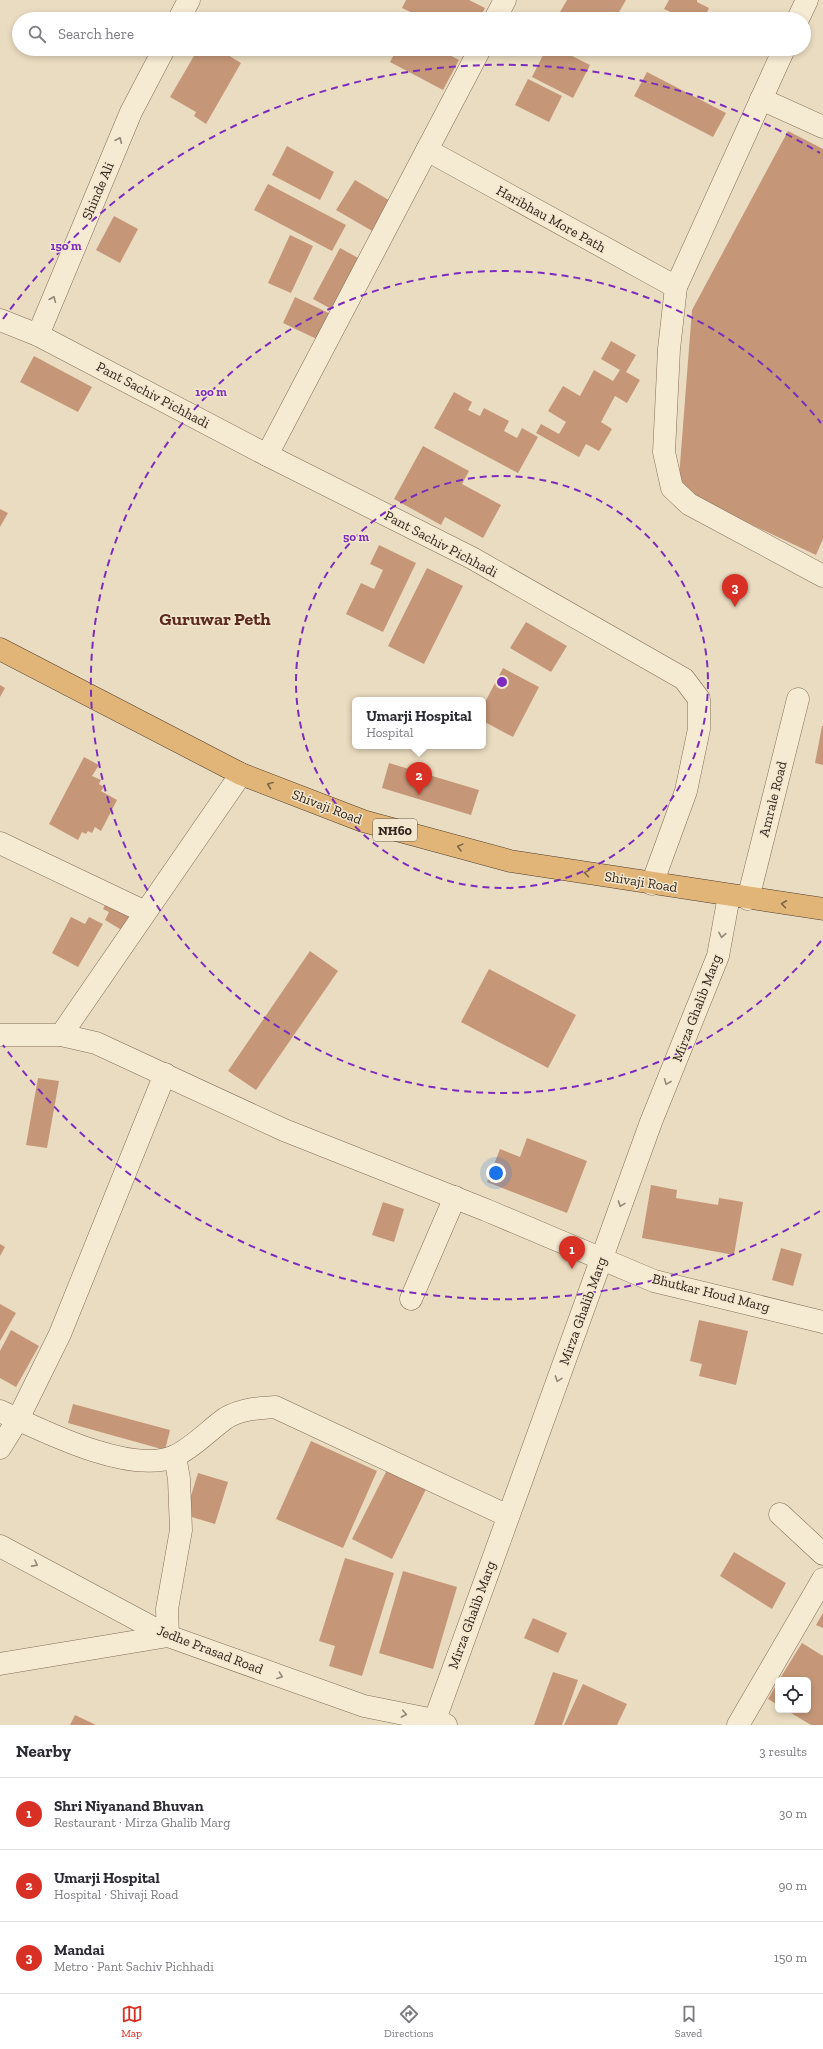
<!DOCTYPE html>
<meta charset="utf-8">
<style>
:root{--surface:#fff;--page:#f7f7f7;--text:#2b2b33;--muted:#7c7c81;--line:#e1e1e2;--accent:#d93025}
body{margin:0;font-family:"Zilla Slab",serif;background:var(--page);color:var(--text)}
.controls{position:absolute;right:12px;bottom:12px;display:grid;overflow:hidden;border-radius:6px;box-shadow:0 2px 6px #0003}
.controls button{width:36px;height:36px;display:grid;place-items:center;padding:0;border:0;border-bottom:1px solid var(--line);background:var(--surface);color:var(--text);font:20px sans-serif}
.you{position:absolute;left:496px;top:1173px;width:14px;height:14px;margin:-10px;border:3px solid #fff;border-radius:50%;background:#1a73e8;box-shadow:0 0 0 6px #1a73e833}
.badge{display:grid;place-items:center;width:26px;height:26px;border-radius:50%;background:var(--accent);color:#fff;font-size:13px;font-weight:700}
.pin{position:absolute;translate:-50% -33px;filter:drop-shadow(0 1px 2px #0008)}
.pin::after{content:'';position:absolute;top:21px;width:14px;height:12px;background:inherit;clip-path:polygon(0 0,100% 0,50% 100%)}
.popup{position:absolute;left:352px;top:697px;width:134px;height:52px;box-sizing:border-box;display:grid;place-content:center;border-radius:6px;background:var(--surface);filter:drop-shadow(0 1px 3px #0005);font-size:13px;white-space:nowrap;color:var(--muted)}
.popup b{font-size:15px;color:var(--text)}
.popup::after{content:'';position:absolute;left:50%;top:100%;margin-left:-8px;border:8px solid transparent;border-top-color:var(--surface)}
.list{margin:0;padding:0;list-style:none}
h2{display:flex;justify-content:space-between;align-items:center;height:52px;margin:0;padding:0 16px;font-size:17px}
h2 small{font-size:13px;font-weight:400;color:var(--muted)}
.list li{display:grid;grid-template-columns:26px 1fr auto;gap:12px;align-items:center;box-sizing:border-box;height:72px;padding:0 16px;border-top:1px solid var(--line)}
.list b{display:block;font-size:15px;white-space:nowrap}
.list p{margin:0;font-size:13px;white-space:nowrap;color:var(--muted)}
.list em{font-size:13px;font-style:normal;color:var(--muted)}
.icon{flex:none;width:22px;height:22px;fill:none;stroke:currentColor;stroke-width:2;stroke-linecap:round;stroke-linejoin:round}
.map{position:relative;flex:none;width:823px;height:1725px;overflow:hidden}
.search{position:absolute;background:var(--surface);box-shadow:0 2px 6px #0003;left:12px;right:12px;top:12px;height:44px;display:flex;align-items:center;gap:10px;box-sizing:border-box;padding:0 14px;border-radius:22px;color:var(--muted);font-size:15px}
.sheet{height:268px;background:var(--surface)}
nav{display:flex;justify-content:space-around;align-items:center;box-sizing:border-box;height:56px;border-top:1px solid var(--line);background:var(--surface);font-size:11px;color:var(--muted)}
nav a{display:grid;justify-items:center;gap:2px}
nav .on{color:var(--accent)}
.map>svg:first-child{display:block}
.building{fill:#c59778}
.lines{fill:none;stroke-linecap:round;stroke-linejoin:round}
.minor-casing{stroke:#816e59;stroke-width:23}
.tertiary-casing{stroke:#816e59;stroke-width:23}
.trunk-casing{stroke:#4f3c2d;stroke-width:23}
.minor{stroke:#f5ead2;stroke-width:22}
.tertiary{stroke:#f5ead2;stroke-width:22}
.trunk{stroke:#e0b577;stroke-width:22}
.oneway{stroke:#948878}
.oneway2{stroke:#806646}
.ring{fill:none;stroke:#7b2cbf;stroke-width:2;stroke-dasharray:7 5}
.labels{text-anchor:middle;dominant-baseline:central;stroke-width:3;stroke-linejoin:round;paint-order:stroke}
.shield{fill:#f2e7ce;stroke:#6c6052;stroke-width:1}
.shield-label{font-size:13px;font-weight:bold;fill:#32261d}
.street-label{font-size:14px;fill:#32261d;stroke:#f2e7ce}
.district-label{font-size:18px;font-weight:bold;fill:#5b2b1f;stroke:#f2e7ce}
.centre{fill:#7b2cbf;stroke:#f2e7ce;stroke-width:2}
.ring-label{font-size:12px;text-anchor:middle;font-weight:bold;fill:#7b2cbf;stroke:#f2e7ce;stroke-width:3;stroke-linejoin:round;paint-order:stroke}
</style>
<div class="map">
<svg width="823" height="1725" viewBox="0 0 823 1725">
<rect width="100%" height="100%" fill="#eadcc0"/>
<g class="building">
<polygon points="406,0 469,0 485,8 479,19 425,19 402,8"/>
<polygon points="567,0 626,0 615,19 556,19"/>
<polygon points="669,0 697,0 697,2 709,8 704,19 685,19 664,9"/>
<polygon points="198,49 218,49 241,63 206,124 194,116 196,112 170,97"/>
<polygon points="397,49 438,49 459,60 443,90 390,62"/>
<polygon points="546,49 558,49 590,65 573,98 532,77"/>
<polygon points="582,49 598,49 594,56"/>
<polygon points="647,72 726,113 713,137 634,96"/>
<polygon points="528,79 562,96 549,122 515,105"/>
<polygon points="788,131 823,149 823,539 816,555 678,490 692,310"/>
<polygon points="287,146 334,172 320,200 272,175"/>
<polygon points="355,180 392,202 374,232 336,210"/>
<polygon points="268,184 346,225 332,251 254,210"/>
<polygon points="114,216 138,229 120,263 96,250"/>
<polygon points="290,235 313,246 291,293 268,283"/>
<polygon points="340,248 362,260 335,311 313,299"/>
<polygon points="295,297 335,316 323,342 283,323"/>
<polygon points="611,341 636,355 626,372 640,380 627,403 615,396 601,422 612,429 599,451 586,444 579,457 536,433 541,424 559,434 566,422 548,411 563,386 580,396 594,370 613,381 620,370 601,359"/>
<polygon points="34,356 92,387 78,412 20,382"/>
<polygon points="454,392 472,402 468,410 480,416 484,408 509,421 504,431 517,438 522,428 538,437 518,473 434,428"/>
<polygon points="423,446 469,471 462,484 501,505 483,538 445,517 441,525 394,499"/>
<polygon points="0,509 8,513 0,527"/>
<polygon points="379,545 416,563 383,632 346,614 361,583 374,589 383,570 370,564"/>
<polygon points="427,568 463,586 424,664 388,646"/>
<polygon points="526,622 567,646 551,672 510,648"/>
<polygon points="503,668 539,687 513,737 483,721 483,706"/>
<polygon points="0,685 5,688 0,697"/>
<polygon points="822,726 823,726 823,765 815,763"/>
<polygon points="84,757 99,765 92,776 101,780 99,784 104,787 101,791 117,800 101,831 95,827 92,833 88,831 86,834 82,832 78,840 49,824"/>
<polygon points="389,763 479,790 471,815 382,788"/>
<polygon points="109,898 136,914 125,932 105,920 109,912 103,909"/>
<polygon points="71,917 85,924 89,917 103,924 78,967 52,953"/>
<polygon points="310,951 338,971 256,1090 228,1071"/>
<polygon points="489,969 576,1015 548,1068 461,1022"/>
<polygon points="38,1078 59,1081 47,1148 26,1145"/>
<polygon points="527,1138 587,1161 567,1213 487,1182 500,1149 520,1157"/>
<polygon points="651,1185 677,1190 676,1198 718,1205 719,1198 743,1202 734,1255 642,1238"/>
<polygon points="383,1202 404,1209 394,1242 372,1235"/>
<polygon points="0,1244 5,1247 0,1256"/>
<polygon points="781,1248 802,1254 793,1286 772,1280"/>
<polygon points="0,1304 16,1313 0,1341"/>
<polygon points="699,1320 748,1331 736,1385 699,1376 702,1364 690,1361"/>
<polygon points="11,1330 39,1346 16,1387 0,1378 0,1351"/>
<polygon points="73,1404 170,1430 165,1450 68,1423"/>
<polygon points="311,1441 377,1471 343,1548 276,1519"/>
<polygon points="389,1466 428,1485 392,1559 352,1539"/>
<polygon points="198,1473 228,1482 215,1524 185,1515"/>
<polygon points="734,1552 786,1583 772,1609 720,1576"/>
<polygon points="345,1558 394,1573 362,1676 329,1666 335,1646 319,1641"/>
<polygon points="403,1571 457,1587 433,1669 379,1653"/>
<polygon points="823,1613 823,1628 816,1625"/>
<polygon points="533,1618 567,1633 558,1653 524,1638"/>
<polygon points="802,1643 823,1656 823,1725 811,1725 786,1710 808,1710 808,1680 779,1680"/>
<polygon points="553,1672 578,1680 562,1725 534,1725"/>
<polygon points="778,1682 778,1705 768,1699"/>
<polygon points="583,1684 627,1704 617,1725 564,1725"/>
<polygon points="75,1715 96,1725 70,1725"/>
</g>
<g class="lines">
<g class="minor-casing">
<g id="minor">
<polyline points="179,19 189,0"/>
<polyline points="495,19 505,0"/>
<polyline points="798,19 807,0"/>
<polyline points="784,49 676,287 669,349 664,452 672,488 689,504 823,576"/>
<polyline points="761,99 823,127"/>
<polyline points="427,150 676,287"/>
<polyline points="0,320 38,335 267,455 472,558 684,679 699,699 699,729 686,791 652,884"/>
<polyline points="38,335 131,112 164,49"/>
<polyline points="267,455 480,49"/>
<polyline points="0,843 145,912"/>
<polyline points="748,899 798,699"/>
<polyline points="61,1035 241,774"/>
<polyline points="411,1299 455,1197"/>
<path d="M0,1411C41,1430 131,1476 175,1456C194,1447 209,1430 226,1418C241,1409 258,1408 275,1407L508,1516"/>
<polyline points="0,1448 18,1419 60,1334 165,1074"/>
<polyline points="780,1514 823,1554"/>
<polyline points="0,1664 168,1636 167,1609 181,1530 179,1479 175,1456"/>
<polyline points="738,1725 823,1579"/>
</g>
</g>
<g class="tertiary-casing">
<g id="tertiary">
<polyline points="0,1035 61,1035 96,1043 284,1130 486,1210 654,1281 823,1322"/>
<polyline points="0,1546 168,1636 364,1706 434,1720 446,1725"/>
<polyline points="433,1725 651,1122 718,956 729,896"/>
</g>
</g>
<g class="trunk-casing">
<polyline id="trunk" points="0,649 241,774 363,821 510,861 823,909"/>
</g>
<use href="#minor" class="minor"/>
<use href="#tertiary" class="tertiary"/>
<use href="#trunk" class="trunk"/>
</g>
<defs><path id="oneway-chevron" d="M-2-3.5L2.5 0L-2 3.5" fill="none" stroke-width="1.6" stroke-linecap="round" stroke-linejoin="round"/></defs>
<g class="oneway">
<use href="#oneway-chevron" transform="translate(119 140) rotate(-67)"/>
<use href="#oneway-chevron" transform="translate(53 299) rotate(-67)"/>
<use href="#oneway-chevron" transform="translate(722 935) rotate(100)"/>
<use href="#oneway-chevron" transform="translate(667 1082) rotate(112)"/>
<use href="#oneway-chevron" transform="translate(621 1204) rotate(110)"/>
<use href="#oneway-chevron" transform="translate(558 1379) rotate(110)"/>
<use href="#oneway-chevron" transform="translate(35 1564) rotate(28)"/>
<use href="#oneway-chevron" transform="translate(280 1676) rotate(20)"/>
<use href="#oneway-chevron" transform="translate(404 1714) rotate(11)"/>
</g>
<g class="oneway2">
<use href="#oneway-chevron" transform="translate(270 785) rotate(-159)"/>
<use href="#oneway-chevron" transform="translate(460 847) rotate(-165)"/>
<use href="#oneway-chevron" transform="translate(587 873) rotate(-171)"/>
<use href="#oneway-chevron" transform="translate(784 904) rotate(-172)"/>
</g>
<g class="ring">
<circle cx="502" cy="682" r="206"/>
<path d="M821 941A411 411 0 1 1 821 423"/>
<path d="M820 1211A617 617 0 0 1 3 1045M3 319A617 617 0 0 1 820 153"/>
</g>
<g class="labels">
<rect class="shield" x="373" y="819" width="44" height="22" rx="3"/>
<g class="shield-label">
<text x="395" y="830">NH60</text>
</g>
<g class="street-label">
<text transform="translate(98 191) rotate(-67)">Shinde Ali</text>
<text transform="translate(551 219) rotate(29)">Haribhau More Path</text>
<text transform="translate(153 395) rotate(28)">Pant Sachiv Pichhadi</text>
<text transform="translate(441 544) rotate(28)">Pant Sachiv Pichhadi</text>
<text transform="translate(773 799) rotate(-76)">Amrale Road</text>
<text transform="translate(327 807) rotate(21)">Shivaji Road</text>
<text transform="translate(641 882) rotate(9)">Shivaji Road</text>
<text transform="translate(697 1008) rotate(-69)">Mirza Ghalib Marg</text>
<text transform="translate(711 1293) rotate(14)">Bhutkar Houd Marg</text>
<text transform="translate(583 1311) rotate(-70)">Mirza Ghalib Marg</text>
<text transform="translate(472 1615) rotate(-70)">Mirza Ghalib Marg</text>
<text transform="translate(210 1650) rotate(21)">Jedhe Prasad Road</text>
</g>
<g class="district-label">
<text x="215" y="619">Guruwar Peth</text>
</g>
</g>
<circle cx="502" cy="682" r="6" class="centre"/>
<g class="ring-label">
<text x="66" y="250">150 m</text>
<text x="211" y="396">100 m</text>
<text x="356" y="541">50 m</text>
</g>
</svg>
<div class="controls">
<button><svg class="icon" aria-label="locate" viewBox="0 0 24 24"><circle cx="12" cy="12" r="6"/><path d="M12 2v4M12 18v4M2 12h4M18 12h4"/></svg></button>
</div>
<div class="you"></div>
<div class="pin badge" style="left:572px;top:1269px">1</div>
<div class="pin badge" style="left:419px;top:795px">2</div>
<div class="popup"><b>Umarji Hospital</b>Hospital</div>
<div class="pin badge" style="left:735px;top:607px">3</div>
<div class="search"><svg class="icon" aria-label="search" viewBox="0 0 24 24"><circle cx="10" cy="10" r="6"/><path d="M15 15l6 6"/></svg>Search here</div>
</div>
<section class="sheet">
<h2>Nearby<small>3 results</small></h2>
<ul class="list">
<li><span class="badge">1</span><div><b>Shri Niyanand Bhuvan</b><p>Restaurant · Mirza Ghalib Marg</p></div><em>30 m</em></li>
<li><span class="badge">2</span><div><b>Umarji Hospital</b><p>Hospital · Shivaji Road</p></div><em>90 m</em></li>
<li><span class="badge">3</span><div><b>Mandai</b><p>Metro · Pant Sachiv Pichhadi</p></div><em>150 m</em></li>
</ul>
</section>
<nav>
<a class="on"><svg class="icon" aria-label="map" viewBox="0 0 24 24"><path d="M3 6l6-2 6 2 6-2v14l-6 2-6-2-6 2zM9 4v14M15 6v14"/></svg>Map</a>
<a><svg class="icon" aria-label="directions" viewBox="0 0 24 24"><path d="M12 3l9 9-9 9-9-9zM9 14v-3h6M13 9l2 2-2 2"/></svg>Directions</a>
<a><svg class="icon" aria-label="saved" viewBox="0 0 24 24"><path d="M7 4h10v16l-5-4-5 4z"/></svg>Saved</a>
</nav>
